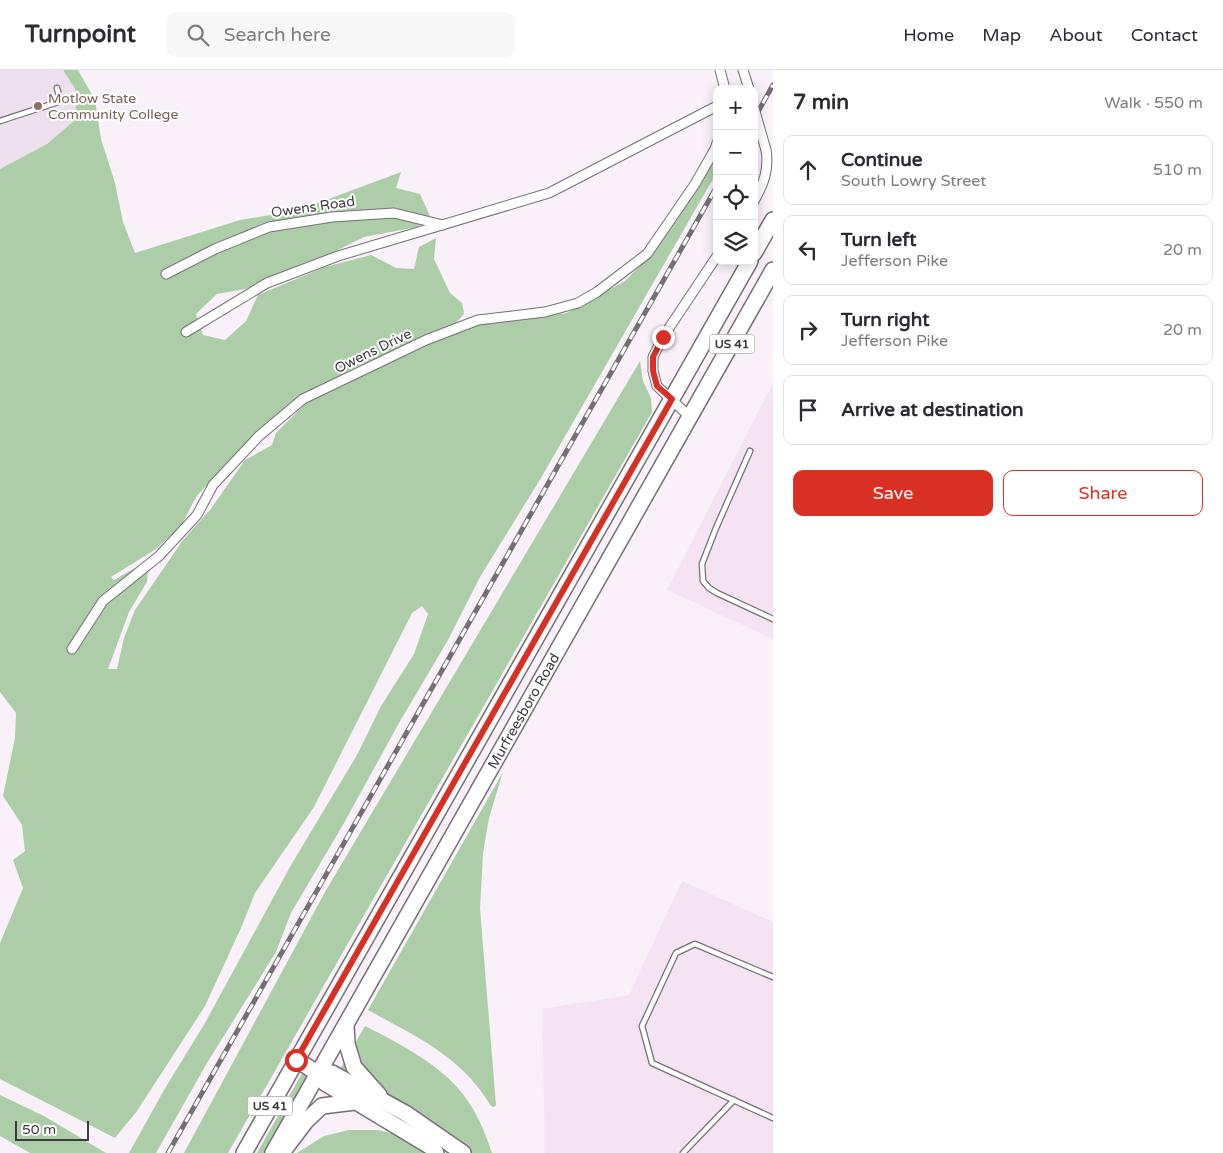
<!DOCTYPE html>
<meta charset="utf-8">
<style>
:root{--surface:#fff;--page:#f7f7f7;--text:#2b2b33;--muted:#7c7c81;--line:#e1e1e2;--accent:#d93025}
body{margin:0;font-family:"Varela Round",sans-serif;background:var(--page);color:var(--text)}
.controls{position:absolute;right:15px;top:15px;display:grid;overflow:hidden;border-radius:10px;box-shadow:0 2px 12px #0003}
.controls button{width:45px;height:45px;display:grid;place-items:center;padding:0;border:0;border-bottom:1px solid var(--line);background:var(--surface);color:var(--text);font:25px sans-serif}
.scale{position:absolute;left:15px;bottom:12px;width:74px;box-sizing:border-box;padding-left:5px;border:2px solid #3d3a3d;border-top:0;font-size:14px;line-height:18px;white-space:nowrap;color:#3d3a3d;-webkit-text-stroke:4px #fff;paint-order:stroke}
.stop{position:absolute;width:15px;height:15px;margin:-11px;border:4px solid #d93025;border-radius:50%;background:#fff}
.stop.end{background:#d93025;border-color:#fff;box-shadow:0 1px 5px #0008}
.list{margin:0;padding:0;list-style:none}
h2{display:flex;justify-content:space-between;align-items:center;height:65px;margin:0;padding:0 20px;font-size:21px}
h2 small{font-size:16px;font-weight:400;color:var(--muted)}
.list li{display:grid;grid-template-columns:32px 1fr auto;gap:15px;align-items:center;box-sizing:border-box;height:70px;margin:0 10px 10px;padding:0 10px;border:1px solid var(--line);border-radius:10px}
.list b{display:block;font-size:19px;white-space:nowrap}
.list p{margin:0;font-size:16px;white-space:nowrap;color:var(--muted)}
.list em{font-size:16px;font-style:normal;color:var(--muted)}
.actions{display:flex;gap:10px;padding:15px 20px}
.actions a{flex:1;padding:11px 0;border:1px solid var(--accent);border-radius:10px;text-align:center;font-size:18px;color:var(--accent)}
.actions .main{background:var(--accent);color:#fff}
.icon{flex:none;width:28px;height:28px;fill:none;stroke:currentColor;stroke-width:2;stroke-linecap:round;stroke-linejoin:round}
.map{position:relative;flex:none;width:773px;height:1083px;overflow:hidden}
header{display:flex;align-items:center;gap:30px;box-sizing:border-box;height:70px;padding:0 25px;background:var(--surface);border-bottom:1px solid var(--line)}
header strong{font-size:24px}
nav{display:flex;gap:28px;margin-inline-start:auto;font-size:18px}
.search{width:350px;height:45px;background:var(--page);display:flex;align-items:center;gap:12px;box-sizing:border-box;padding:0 18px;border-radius:10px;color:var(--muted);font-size:19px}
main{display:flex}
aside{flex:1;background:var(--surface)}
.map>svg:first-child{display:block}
.built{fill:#eddfed}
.industrial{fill:#f5e3f4}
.green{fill:#abcea7}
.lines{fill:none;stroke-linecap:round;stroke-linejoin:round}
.service-casing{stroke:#766f76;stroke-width:7}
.minor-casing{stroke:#766f76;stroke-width:11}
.primary-casing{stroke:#766f76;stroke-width:18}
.service{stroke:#fff;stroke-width:4.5}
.minor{stroke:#fff;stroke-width:9}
.primary{stroke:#fff;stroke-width:15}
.rail-casing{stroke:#736f73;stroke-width:5}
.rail{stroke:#fff;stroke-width:3;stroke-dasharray:9;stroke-linecap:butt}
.minor-bridge-casing{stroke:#766f76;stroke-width:11;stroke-linecap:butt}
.minor-bridge{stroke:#fff;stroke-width:9}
.route{stroke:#d93025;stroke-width:6}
.education-dot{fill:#8d6e63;stroke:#fff;stroke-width:2}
.labels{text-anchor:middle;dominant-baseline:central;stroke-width:4;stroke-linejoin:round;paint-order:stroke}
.shield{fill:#fff;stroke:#777577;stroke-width:1}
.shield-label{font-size:12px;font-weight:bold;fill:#3d3a3d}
.education-label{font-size:14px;fill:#785e54;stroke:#fff;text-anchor:start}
.street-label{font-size:14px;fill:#3d3a3d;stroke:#fff}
</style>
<header>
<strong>Turnpoint</strong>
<div class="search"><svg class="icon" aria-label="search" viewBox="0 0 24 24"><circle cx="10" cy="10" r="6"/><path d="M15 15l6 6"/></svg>Search here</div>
<nav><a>Home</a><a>Map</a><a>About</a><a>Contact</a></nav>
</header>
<main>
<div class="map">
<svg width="773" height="1083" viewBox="0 0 773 1083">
<rect width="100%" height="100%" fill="#f9f0f9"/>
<polygon class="built" points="0,0 63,0 77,22 75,50 47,74 0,99"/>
<g class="industrial">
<polygon points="773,313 773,569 667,520"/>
<polygon points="682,811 773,852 773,1083 545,1083 542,939 629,925"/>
</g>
<g class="green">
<polygon points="63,0 78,0 95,30 101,69 115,113 123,152 135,183 240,150 282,143 326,130 401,102 396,118 420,124 430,146 417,157 364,167 324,187 245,219 217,224 196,244 203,265 225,270 246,251 258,225 325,197 371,185 396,198 414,199 419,177 436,168 434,189 450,223 462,233 464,244 454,255 356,297 301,328 261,370 242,381 213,408 196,427 181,456 156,479 111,507 114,510 149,490 147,512 129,542 108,599 117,599 124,568 135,540 183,470 210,440 245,390 272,375 276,363 308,331 440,269 485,253 567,243 625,211 650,186 717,80 717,102 541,408 480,507 448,570 399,653 344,753 291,843 276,882 207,993 156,1083 129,1083 164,1020 205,953 291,795 357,685 381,636 414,584 428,544 422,536 412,543 314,737 255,823 241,858 205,936 137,1041 115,1068 0,1009 0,873 23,818 13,790 25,781 22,755 3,726 15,668 16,643 0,622 0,99 47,74 75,50 77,22"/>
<polygon points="640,291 643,311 651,328 652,342 228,1083 184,1083 325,822"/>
<path d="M503,702L489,748L483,783L480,839L496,1035L494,1037L491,1036C461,986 417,967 368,940Z"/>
<path d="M365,956C391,969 429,989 450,1010C471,1029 483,1056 492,1083H447C417,1053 374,1035 337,1015L334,1010Z"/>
<polygon points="304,1003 306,1004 308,1008 267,1083 257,1083 301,1005"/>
<polygon points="0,1025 44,1046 106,1083 30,1083 0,1066"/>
<polygon points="349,1060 378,1060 398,1065 427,1083 297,1083 324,1066"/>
</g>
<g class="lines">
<g class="service-casing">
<g id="service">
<polyline points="0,51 58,32 60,30 57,18"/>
<polyline points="750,381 716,458 702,494 703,511 709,518 717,523 773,549"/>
<polyline points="773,907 695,874 676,883 642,956 652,993 773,1048"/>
<polyline points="683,1083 734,1030"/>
</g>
</g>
<g class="minor-casing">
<g id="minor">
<polyline points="720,0 725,19"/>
<polyline points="743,0 749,19"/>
<path d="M754,131C764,113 769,100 766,80"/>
<polyline points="166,204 215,179 269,157 332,147 394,143 443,155"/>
<polyline points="186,262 267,213 338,186 549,123 717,36"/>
<polyline points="690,347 657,316 653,301 653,287 663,267 717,186"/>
<polyline points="72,579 103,531 159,486 197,445 213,415 259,366 303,329 426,270 478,250 545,242 578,233 597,222 647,184 695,114 715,79 717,73"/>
</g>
</g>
<g class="primary-casing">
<g id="primary">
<polyline points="754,183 773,150"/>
<polyline points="346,955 347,974 354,997 379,1025"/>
<polyline points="297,990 325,1008 325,1013 431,1077 436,1083"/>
<polyline points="325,1008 332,1003 405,1043 463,1083"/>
<polyline points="284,1080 306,1051 322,1036 355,1032"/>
<polyline points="244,1083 750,191"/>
<path id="s1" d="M273,1083L773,200"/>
</g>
</g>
<use href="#service" class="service"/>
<use href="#minor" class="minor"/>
<use href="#primary" class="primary"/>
<g class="rail-casing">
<g id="rail">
<polyline points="754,49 773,15"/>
<polyline points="168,1083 717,116"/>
</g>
</g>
<use href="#rail" class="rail"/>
<g class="minor-bridge-casing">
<polyline id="minor-bridge" points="754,38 766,80"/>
</g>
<use href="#minor-bridge" class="minor-bridge"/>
</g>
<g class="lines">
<polyline class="route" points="296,990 672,329 657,316 653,301 653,287 663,267"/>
</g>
<circle class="education-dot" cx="38" cy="36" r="5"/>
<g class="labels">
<g class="shield">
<rect x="709.5" y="264.5" width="45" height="19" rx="4"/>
<rect x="247.5" y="1026.5" width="45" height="19" rx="4"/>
</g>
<g class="shield-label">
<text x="732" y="274">US 41</text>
<text x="270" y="1036">US 41</text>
</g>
<g class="education-label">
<text x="48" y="28">Motlow State<tspan x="48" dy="16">Community College</tspan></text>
</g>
<g class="street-label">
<text transform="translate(313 137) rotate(-8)">Owens Road</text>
<text transform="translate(373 281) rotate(-26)">Owens Drive</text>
<text stroke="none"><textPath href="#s1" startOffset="508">Murfreesboro Road</textPath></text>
</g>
</g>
</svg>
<div class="controls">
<button>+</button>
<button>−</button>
<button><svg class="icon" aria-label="locate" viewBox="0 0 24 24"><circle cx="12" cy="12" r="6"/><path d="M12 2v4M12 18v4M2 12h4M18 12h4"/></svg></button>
<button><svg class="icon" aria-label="layers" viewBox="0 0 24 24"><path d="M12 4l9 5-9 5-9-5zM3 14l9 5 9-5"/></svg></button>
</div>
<div class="scale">50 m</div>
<div class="stop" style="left:296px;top:990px"></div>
<div class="stop end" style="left:663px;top:267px"></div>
</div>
<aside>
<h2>7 min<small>Walk · 550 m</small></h2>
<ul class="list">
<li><svg class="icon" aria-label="ahead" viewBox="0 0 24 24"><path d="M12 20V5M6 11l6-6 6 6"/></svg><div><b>Continue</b><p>South Lowry Street</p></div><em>510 m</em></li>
<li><svg class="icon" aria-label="left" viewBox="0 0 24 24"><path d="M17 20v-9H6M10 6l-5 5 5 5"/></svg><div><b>Turn left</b><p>Jefferson Pike</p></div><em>20 m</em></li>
<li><svg class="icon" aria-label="right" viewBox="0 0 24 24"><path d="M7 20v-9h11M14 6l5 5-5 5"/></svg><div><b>Turn right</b><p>Jefferson Pike</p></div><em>20 m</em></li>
<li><svg class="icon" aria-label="arrive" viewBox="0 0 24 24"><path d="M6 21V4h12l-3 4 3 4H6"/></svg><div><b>Arrive at destination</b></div></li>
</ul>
<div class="actions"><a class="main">Save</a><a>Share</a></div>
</aside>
</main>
